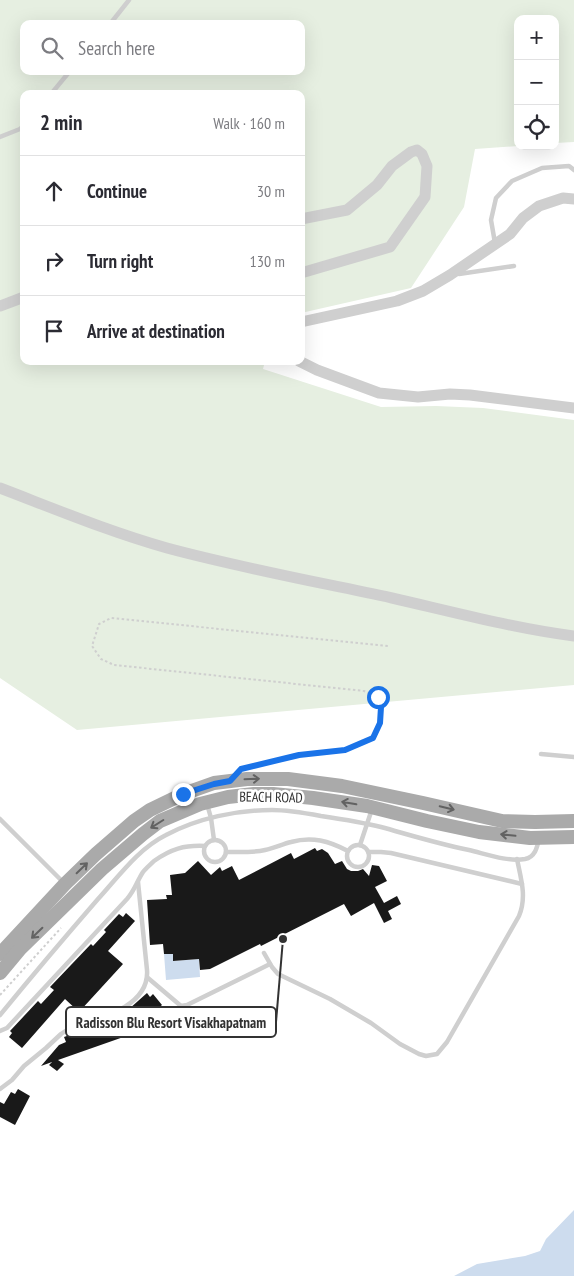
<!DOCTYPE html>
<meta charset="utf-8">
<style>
:root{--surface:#fff;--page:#f7f7f7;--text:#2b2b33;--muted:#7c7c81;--line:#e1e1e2}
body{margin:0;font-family:"PT Sans Narrow",sans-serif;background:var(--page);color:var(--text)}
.controls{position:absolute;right:15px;top:15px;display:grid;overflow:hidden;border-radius:10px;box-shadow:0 5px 20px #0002}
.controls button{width:45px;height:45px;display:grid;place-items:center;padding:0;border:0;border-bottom:1px solid var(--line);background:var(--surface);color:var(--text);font:25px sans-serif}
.stop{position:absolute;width:15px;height:15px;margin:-11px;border:4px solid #1a73e8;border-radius:50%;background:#fff}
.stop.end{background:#1a73e8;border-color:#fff;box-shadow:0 1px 5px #0008}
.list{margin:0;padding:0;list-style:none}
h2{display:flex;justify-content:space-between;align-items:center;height:65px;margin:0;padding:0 20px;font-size:21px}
h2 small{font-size:16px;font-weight:400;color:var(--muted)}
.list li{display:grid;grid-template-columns:32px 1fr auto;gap:15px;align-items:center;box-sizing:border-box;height:70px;padding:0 20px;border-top:1px solid var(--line)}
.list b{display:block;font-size:19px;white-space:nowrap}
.list em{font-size:16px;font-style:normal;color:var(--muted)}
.icon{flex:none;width:28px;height:28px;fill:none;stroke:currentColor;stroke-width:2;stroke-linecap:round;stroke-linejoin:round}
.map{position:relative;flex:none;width:574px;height:1276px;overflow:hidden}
.search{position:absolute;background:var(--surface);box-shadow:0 5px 20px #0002;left:20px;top:20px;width:285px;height:55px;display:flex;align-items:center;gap:12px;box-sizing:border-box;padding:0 18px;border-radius:10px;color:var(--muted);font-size:19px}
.panel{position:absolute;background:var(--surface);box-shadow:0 5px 20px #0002;left:20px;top:90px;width:285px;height:275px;border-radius:10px}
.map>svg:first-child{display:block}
.green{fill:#e6efe1;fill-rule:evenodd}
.water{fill:#cddcee}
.building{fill:#191919}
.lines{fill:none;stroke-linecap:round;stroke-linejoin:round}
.path{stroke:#cfcfcf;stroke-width:2;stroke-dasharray:2.5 2.5;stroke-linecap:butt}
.service{stroke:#cfcfcf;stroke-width:4.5}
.tertiary{stroke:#cfcfcf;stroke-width:11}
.primary{stroke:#aaa;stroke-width:14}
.oneway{stroke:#626262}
.route{stroke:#1a73e8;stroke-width:6}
.labels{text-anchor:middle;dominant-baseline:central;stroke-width:5;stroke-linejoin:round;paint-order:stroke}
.street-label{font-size:14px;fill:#323232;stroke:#fff}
.leader{fill:none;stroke:#323232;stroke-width:2}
.callout-dot{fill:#323232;stroke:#fff;stroke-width:2}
.callout{fill:#fff;stroke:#323232;stroke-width:2}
.callout-label{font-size:15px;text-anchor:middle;font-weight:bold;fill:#323232}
</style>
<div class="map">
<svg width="574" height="1276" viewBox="0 0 574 1276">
<rect width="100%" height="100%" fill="#fff"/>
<path class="green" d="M0,0H574V142L555,143V19H518V146L475,149L464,207L411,288L301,313V94H24V361H265L263,369L381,407L436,406L483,408L574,420V685L77,730L0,678ZM24,24H301V71H24Z"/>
<g class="water">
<polygon points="164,954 173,954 173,961 199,959 200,977 166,980"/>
<polygon points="574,1210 574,1276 454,1276 477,1264 525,1256 540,1251 546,1239"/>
</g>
<g class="building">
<polygon points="315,848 317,851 322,849 328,853 335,864 342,861 347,869 351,871 358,871 363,869 369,876 372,865 379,866 387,881 375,887 384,903 397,896 401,904 388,911 392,919 384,923 374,903 351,916 344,904 261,946 260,944 210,969 200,970 199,959 173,961 173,954 164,954 163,944 150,945 147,900 167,899 166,895 172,895 170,875 185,873 198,861 211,875 220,867 222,871 232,866 239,880 291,853 294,859"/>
<polygon points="126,913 135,921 108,951 123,964 79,1012 65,999 22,1048 9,1037 12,1033 10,1031 38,1001 41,1004 54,990 50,987 91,944 93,946 106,932 104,930 119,914 123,917"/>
<polygon points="147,993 150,997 153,994 162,1005 131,1032 132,1034 58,1060 64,1064 57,1071 49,1065 52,1062 41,1066 59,1045 66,1042 64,1037 133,1013 129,1009"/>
<polygon points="18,1089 30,1096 15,1125 0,1117 0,1102 4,1104 11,1092 15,1094"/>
</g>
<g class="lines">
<g class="path">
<polyline points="254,766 299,755 345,750 373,738 380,723 381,707 378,697 364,691 114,665 101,659 92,646 99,624 111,618 388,646"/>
<polyline points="0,995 61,928"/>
</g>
<g class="service">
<polyline points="110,24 129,0"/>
<polyline points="51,94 70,71"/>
<polyline points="0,137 20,129 24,125"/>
<polyline points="495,243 491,220 496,198 512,181 542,168 569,166 574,170"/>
<polyline points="459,274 514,266"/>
<polyline points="541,754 574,757"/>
<polyline points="207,804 211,818 214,840"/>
<polyline points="0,819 64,883"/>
<circle cx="215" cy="851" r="11"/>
<circle cx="358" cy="856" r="11"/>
<polyline points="360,845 372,809"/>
<path d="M226,852C239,852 252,853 265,850C274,848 283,844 291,842C312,836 329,841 348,851"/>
<polyline points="368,852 381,852 391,853 522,884"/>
<path d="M264,953L272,967L278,974L330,999L371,1023L400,1044L419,1054L426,1056L437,1054L447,1042L519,916C527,897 521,879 517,859"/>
<polyline points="148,978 181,1006 187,1005 270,964"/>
<path d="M0,1015C32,976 65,937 98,899C119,876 138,849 166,835C198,818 237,810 272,810C289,810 305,813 321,816C341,819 361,822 381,827C410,835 439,844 469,850C486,854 507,862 525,859C535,857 537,848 539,839"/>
<path d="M0,1031L7,1028L127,899C135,890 137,881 143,872C146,868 150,865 154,861C171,849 184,845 205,846"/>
<path d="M0,1089L12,1080L24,1066L46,1048L61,1034L67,1030C95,1020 150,1008 147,970L138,882"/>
</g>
<g class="tertiary">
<polyline points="301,219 347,210 377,185 392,166 411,152 417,150 422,154 427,166 425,197 390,247 301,273"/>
<polyline points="0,306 24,297"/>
<polyline points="301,322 397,301 423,291 450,275 510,234 523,218 539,206 563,198 574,199"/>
<polyline points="299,361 317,370 379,393 418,397 450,394 470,395 574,408"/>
<path d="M0,488C55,509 110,532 167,548C241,568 318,582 392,598C453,612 513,628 574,636"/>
</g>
<g class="primary">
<polyline points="0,954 65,884 96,854 134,821 150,810 183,794 214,783 247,779 288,779 342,786 423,803 502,821 535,822 574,821"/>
<polyline points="0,973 20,949 102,869 143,834 160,821 200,804 228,797 254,794 273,794 313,798 367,806 427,821 479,832 530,838 574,837"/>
</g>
</g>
<defs><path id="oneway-shaft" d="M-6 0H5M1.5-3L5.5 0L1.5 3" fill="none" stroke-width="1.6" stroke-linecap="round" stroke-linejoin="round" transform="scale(1.25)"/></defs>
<g class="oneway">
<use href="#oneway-shaft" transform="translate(252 779) rotate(-2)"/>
<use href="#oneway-shaft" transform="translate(349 803) rotate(-170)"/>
<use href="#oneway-shaft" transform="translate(447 808) rotate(13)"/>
<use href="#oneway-shaft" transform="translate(157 824) rotate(148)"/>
<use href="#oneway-shaft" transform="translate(508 835) rotate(-174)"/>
<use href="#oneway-shaft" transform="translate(82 868) rotate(-44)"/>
<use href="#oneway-shaft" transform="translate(37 933) rotate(136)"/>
</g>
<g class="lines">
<polyline class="route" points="183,794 214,784 230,781 241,769 299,755 345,750 373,738 380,723 381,707 378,697"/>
</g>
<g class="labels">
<g class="street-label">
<text transform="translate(271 797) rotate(1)">BEACH ROAD</text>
</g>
</g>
<path class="leader" d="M283 939L276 1022"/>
<circle class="callout-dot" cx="283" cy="939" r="5"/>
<rect class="callout" x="66" y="1007" width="210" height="30" rx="5"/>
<g class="callout-label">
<text x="171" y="1028">Radisson Blu Resort Visakhapatnam</text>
</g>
</svg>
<div class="controls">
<button>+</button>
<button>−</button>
<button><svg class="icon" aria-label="locate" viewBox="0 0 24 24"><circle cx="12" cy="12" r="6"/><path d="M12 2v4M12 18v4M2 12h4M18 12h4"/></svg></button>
</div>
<div class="stop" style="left:378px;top:697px"></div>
<div class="stop end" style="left:183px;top:794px"></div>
<div class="search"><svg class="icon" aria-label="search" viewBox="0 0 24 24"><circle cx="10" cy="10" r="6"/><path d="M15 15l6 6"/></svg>Search here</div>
<section class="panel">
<h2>2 min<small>Walk · 160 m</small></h2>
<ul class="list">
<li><svg class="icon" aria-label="ahead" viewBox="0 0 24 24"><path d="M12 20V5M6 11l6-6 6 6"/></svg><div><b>Continue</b></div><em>30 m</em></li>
<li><svg class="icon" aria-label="right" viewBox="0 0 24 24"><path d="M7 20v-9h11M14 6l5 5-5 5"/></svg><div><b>Turn right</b></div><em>130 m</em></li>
<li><svg class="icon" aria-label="arrive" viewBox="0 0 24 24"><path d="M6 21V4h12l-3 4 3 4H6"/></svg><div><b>Arrive at destination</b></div></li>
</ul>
</section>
</div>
